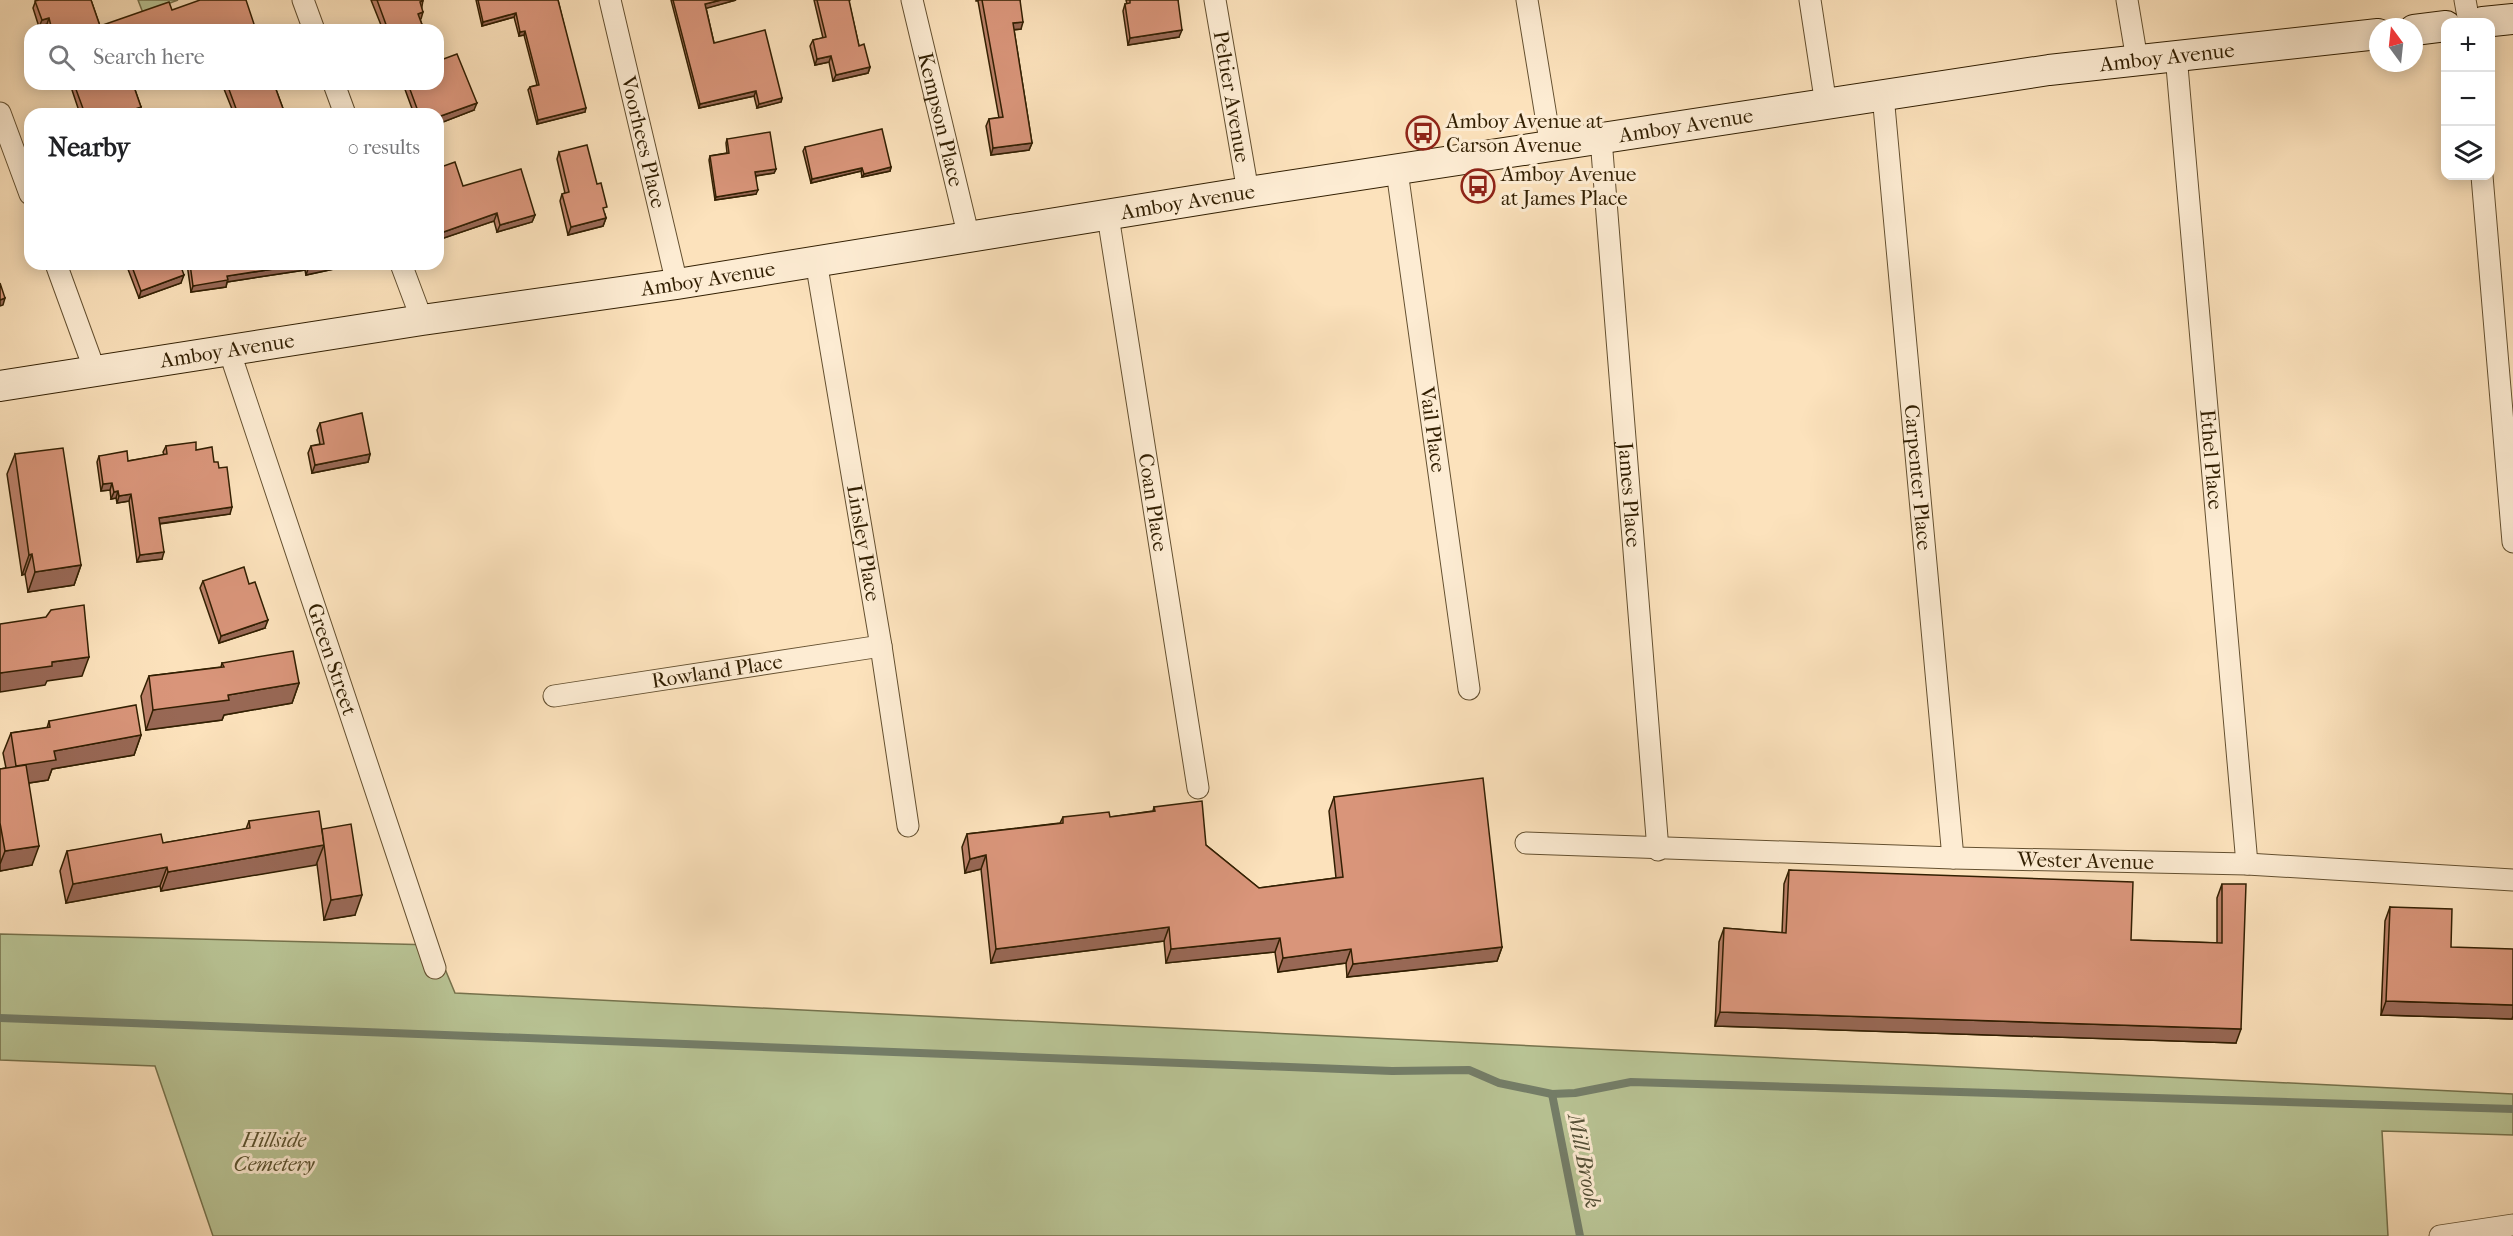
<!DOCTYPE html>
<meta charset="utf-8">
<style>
:root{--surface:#fff;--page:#f2f2f2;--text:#202124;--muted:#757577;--line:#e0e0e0}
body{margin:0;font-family:"IM FELL French Canon",serif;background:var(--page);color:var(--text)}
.controls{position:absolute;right:18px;top:18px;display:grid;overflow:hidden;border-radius:12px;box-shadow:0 3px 15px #0003}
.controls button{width:54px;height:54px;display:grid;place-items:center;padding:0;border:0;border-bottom:2px solid var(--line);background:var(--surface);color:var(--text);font:30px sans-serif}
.compass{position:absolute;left:2369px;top:18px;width:54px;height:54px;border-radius:50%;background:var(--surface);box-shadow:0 3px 15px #0003;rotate:345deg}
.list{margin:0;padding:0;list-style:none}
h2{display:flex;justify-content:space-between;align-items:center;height:78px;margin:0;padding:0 24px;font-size:26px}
h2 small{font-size:20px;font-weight:400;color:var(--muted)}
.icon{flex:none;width:33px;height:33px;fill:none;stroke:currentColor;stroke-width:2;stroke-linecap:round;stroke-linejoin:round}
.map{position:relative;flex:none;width:2513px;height:1236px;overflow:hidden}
.search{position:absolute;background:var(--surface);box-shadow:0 3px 15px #0003;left:24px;top:24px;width:420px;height:66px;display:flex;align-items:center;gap:15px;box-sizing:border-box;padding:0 21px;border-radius:18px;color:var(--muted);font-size:22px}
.panel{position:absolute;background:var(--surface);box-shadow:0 3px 15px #0003;left:24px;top:108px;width:420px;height:162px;border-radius:18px}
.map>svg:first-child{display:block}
.green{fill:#b9c495;stroke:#76724c;stroke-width:1.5}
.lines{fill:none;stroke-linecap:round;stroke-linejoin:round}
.stream{stroke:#747e69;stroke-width:8}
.street-casing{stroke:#645030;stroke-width:23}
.secondary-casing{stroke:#321f02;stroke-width:32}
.street{stroke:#fdecd3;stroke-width:21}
.secondary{stroke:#fdecd3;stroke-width:30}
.wall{fill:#bb8069;stroke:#321f02;stroke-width:1.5}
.shaded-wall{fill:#986855;stroke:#321f02;stroke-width:1.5}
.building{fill:#d9957a;stroke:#321f02;stroke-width:1.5}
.labels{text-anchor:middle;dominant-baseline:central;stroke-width:6;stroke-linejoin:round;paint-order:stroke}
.street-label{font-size:21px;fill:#321f02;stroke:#fdecd3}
.poi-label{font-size:21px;fill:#321f02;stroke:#fdecd3;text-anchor:start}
.park-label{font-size:21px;font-style:italic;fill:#5a512e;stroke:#fdecd3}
.water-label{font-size:22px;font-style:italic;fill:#534f36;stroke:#fdecd3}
</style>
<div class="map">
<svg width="2513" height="1236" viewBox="0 0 2513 1236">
<rect width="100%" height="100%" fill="#fce2bc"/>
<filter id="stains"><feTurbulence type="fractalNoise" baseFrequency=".00333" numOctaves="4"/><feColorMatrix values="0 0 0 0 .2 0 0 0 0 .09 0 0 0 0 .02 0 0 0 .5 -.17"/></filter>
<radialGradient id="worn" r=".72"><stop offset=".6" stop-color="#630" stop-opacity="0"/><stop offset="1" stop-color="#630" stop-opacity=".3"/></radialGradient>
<g class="green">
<polygon points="138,0 178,0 143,13"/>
<polygon points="0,934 435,945 455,993 2513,1094 2513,1135 2382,1131 2388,1236 213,1236 155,1066 0,1060"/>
</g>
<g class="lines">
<g class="stream">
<polyline points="0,1018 1392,1071 1469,1070 1499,1083 1552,1094 1575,1093 1631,1082 2513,1109"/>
<polyline points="1552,1094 1580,1236"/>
</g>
<g class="street-casing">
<g id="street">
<polyline points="303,0 314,30"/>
<path id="s1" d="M610,0L677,284"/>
<path id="s2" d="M912,0L969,238"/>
<path id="s3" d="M1215,0L1248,192"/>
<polyline points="1527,0 1551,147"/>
<polyline points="1810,0 1826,105"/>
<polyline points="2127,0 2137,60"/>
<polyline points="2465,0 2469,22"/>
<path id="s4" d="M2176,55L2247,864"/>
<polyline points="334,84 345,114"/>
<path id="s5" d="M1883,95L1953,858"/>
<polyline points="0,113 30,194"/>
<path id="s6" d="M1601,139L1658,850"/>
<path id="s7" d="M1397,171L1469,689"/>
<polyline points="2482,176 2513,542"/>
<path id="s8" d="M1108,216L1198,788"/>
<path id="s9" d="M816,261L881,646L908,826"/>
<polyline points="56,264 95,371"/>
<polyline points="401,264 422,320"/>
<path id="s10" d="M229,350L435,968"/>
<path id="s11" d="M554,696L881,646"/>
<path id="s12" d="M1526,843L1953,858L2247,864L2513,880"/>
<polyline points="2440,1236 2513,1225"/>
</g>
</g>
<g class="secondary-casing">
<g id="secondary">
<polyline points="2483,22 2513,19"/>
<polyline points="2414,30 2446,26"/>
<path id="s13" d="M0,386L422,320L677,284L1248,192L2049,70L2378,34"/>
</g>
</g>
<use href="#street" class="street"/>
<use href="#secondary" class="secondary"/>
</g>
<g class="wall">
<polygon points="36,0 91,0 100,26 172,10 256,30 48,30 47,24 39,27 33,8"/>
<polygon points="371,0 423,0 420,19 424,30 383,30"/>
<polygon points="476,0 558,0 585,112 537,124 528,90 530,87 537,85 524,35 519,36 514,17 482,26"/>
<polygon points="671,0 736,0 706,8 714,43 782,98 781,102 757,108 754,96 699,108"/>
<polygon points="814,0 850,0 849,2 859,46 870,67 868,73 833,81 829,62 815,65 810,46 813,40 823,38"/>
<polygon points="976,0 1020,0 1021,29 1014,30 1032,143 1029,150 991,155 986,126 989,119 999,118 978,1 976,1"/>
<polygon points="1126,0 1178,0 1179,37 1128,45 1123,11 1125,4 1127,4"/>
<polygon points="59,84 133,84 141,107 139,113 137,114 80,114 70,84 60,87"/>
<polygon points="222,84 274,84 285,114 234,114"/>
<polygon points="403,84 438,84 474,110 438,124 438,114 414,114"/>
<polygon points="727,139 776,169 774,173 756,176 756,194 715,200 709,160 710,156 727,153 726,143"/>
<polygon points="805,147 891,167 890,171 862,177 861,171 811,183 803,151"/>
<polygon points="559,152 605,214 606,218 603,226 568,235 560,201 562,194 565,193 557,159"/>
<polygon points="438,168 463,186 535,215 532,222 497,232 494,221 438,240"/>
<polygon points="126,264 180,264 181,283 139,298"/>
<polygon points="187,264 357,264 306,275 305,270 227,282 226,287 191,292"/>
<polygon points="320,423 370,454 368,462 312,473 308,453 311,446 320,444 317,430"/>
<polygon points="166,446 196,450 214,462 230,514 160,524 162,559 137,562 129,501 117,503 116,498 111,499 110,490 101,491 97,462 99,456 128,461 164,455 163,452"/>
<polygon points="15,454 81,565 74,585 28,592 25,574 22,575 7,474"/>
<polygon points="203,581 265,628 219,643 200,588"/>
<polygon points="222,663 299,683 292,703 224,715 222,720 146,730 141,696 149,676 221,667"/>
<polygon points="49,721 141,735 134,755 52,769 48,780 29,783 32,865 0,871 0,769 6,768 3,753 11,733 47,728"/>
<polygon points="1334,797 1502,947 1497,961 1347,977 1346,963 1278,972 1275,952 1166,963 1164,941 991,963 981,869 965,873 962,847 967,834 1060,823 1063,817 1110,817 1153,811 1154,807 1206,845 1259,888 1336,878 1329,811"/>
<polygon points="249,821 322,830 355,915 324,920 317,864 161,891 160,886 66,903 60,871 67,851 163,843 246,829"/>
<polygon points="1789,870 2131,940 2217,943 2217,898 2222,884 2236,1043 1715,1026 1719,942 1724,928 1782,933 1784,884"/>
<polygon points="2390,907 2451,947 2512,1019 2381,1015 2385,921"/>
</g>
<g class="shaded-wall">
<polygon points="721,0 736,0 704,9 705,4"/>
<polygon points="423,12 421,19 415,21 418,14"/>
<polygon points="516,13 514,17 482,26 483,22"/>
<polygon points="49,18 47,24 39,27 42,20"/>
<polygon points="1023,22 1021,29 1010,30 1013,23"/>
<polygon points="1182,30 1179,37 1128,45 1130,38"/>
<polygon points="525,31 524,35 519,36 520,32"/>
<polygon points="831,56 829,62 815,65 817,59"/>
<polygon points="870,67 868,73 833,81 836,75"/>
<polygon points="61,84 70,84 60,87"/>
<polygon points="756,91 754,96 699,108 700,104"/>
<polygon points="782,98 781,102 757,108 759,104"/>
<polygon points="477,103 474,110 438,124 438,117"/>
<polygon points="141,107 139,113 121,114"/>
<polygon points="586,108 585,112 537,124 538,120"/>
<polygon points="1032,143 1029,150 991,155 993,148"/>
<polygon points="891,167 890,171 862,177 864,174"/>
<polygon points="862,168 861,171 811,183 812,179"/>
<polygon points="776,169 774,173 754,176 755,172"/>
<polygon points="758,190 756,194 715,200 716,197"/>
<polygon points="497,213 494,221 438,240 438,234"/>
<polygon points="535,215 532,222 497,232 500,225"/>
<polygon points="606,218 603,226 568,235 571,227"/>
<polygon points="307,264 305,270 227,282 226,287 191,292 193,286 227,276"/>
<polygon points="331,264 357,264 306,275 308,269"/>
<polygon points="184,275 181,283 139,298 141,291"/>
<polygon points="5,298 3,305 0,306 0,300"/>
<polygon points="370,454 368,462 312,473 315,465"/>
<polygon points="112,483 110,490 101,491 103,484"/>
<polygon points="118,491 116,498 111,499 114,492"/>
<polygon points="131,494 129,501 117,503 119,496"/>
<polygon points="232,507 230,514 156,524 159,518"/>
<polygon points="164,552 162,559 137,562 140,555"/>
<polygon points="32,554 25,574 22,575 29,555"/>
<polygon points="81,565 74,585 28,592 35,572"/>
<polygon points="268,620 265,628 219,643 221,636"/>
<polygon points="89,657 82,676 47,681 45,685 0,692 0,673 52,662"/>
<polygon points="299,683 292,703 224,715 222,720 146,730 153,710 228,695"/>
<polygon points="141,735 134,755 52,769 48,780 9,786 16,766 54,751"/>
<polygon points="324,845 316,865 161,891 168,872"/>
<polygon points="39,846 32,865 0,871 0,864 5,851"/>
<polygon points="986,855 981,869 965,873 970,859"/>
<polygon points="167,867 160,886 66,903 73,884"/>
<polygon points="362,895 355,915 324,920 331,900"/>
<polygon points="1169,927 1164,941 991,963 996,949"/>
<polygon points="1280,938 1275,952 1166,963 1171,949"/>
<polygon points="1502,947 1497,961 1347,977 1353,964"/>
<polygon points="1351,949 1346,963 1278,972 1283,958"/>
<polygon points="2386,1001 2513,1005 2513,1016 2512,1019 2381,1015"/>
<polygon points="1720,1012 2241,1029 2236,1043 1715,1026"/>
</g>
<g class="building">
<polygon points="39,0 91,0 100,26 169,2 172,10 200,0 246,0 256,30 52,30 49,18 42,20 35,1"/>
<polygon points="377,0 423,0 423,1 420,2 423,12 418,14 424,30 388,30"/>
<polygon points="478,0 558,0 586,108 538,120 530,87 539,85 525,31 520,32 516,13 483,22"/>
<polygon points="673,0 721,0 705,4 714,43 765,30 782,98 759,104 756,91 700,104"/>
<polygon points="817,0 849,0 859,46 864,44 870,67 836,75 831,56 817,59 813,40 826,37"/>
<polygon points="982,0 1020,0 1023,22 1013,23 1032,143 993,148 989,119 1003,117"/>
<polygon points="1130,0 1178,0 1182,30 1130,38 1125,4 1130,3"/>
<polygon points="457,54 477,103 438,117 438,114 424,114 424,111 419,114 408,84 438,84 438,61"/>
<polygon points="74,84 133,84 141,107 121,114 85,114"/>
<polygon points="227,84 274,84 285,114 238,114"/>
<polygon points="882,129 891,167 864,174 862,168 812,179 805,147"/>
<polygon points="770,132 776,169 755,172 758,190 716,197 710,156 729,153 727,139"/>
<polygon points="587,145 597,184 601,183 607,207 603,208 606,218 571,227 562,194 569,192 559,152"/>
<polygon points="455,162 463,186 521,169 535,215 500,225 497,213 438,234 438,168"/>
<polygon points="131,264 180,264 184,275 141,291"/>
<polygon points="190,264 306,264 227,276 228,280 193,286"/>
<polygon points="307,264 331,264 308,269"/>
<polygon points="0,283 5,298 0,300"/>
<polygon points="362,413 370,454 315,465 311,446 324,444 320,423"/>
<polygon points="196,442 196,450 212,447 214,462 218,462 219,468 227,467 232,507 159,518 164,552 140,555 131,494 119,496 118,491 114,492 112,483 103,484 99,456 127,451 128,461 167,454 166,446"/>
<polygon points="63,448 81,565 35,572 32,554 29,555 15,454"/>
<polygon points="244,567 249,584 255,582 268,620 221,636 203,581"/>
<polygon points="84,605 89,657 52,662 52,666 0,673 0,624 46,617 51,610"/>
<polygon points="293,651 299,683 228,695 229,700 153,710 149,676 224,667 222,663"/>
<polygon points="136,705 141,735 54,751 56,760 16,766 11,733 50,727 49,721"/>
<polygon points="26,765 39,846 5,851 0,823 0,769"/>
<polygon points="1483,778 1502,947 1353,964 1351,949 1283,958 1280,938 1171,949 1169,927 996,949 986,855 970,859 967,834 1063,823 1063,817 1109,812 1110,817 1155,811 1154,807 1202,801 1206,845 1259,888 1343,877 1334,797"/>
<polygon points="319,811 324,845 168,872 167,867 73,884 67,851 161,834 163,843 250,828 249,821"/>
<polygon points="351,824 362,895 331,900 322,829"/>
<polygon points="1789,870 2133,882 2131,940 2222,943 2222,884 2246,884 2241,1029 1720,1012 1724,928 1786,933"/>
<polygon points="2390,907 2452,909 2451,947 2513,949 2513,1005 2386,1001"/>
</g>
<defs>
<g id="bus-ring" transform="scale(1.725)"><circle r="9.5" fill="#fdecd3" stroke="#8f2418" stroke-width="1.5"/><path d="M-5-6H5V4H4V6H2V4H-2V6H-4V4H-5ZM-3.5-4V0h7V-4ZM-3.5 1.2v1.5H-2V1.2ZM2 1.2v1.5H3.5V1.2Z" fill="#8f2418"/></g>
</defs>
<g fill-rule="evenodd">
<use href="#bus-ring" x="1423" y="133"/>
<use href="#bus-ring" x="1478" y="186"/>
</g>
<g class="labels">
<g class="street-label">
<text stroke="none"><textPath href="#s13" startOffset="2192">Amboy Avenue</textPath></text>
<text stroke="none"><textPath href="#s3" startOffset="98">Peltier Avenue</textPath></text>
<text stroke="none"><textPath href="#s2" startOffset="123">Kempson Place</textPath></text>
<text stroke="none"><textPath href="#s13" startOffset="1706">Amboy Avenue</textPath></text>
<text stroke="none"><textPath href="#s1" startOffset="146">Voorhees Place</textPath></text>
<text stroke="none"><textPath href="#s13" startOffset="1202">Amboy Avenue</textPath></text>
<text stroke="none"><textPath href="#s13" startOffset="716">Amboy Avenue</textPath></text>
<text stroke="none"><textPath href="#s13" startOffset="230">Amboy Avenue</textPath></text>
<text stroke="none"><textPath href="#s7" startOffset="261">Vail Place</textPath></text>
<text stroke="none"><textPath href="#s4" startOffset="406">Ethel Place</textPath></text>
<text stroke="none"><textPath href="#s5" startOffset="384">Carpenter Place</textPath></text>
<text stroke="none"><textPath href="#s6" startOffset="357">James Place</textPath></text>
<text stroke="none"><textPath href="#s8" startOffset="290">Coan Place</textPath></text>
<text stroke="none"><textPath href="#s9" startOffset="286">Linsley Place</textPath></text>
<text stroke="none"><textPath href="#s10" startOffset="326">Green Street</textPath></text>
<text stroke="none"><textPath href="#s11" startOffset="165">Rowland Place</textPath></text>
<text stroke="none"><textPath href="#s12" startOffset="560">Wester Avenue</textPath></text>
</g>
<g class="poi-label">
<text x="1446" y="121">Amboy Avenue at<tspan x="1446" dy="24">Carson Avenue</tspan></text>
<text x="1501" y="174">Amboy Avenue<tspan x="1501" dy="24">at James Place</tspan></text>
</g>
<g class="park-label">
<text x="274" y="1140">Hillside<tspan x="274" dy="24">Cemetery</tspan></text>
</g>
<g class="water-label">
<text transform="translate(1584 1161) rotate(79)">Mill Brook</text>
</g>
</g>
<rect width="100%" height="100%" filter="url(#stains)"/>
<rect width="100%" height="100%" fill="url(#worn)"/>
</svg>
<div class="controls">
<button>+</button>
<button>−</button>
<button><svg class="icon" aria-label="layers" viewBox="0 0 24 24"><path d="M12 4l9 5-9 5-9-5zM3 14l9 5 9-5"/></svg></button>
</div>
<svg class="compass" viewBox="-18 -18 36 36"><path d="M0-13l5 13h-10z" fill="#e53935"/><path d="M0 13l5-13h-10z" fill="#757577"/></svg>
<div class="search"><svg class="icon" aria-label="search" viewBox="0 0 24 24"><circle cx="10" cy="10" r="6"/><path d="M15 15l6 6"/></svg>Search here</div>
<section class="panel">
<h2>Nearby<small>0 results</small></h2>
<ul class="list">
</ul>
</section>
</div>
